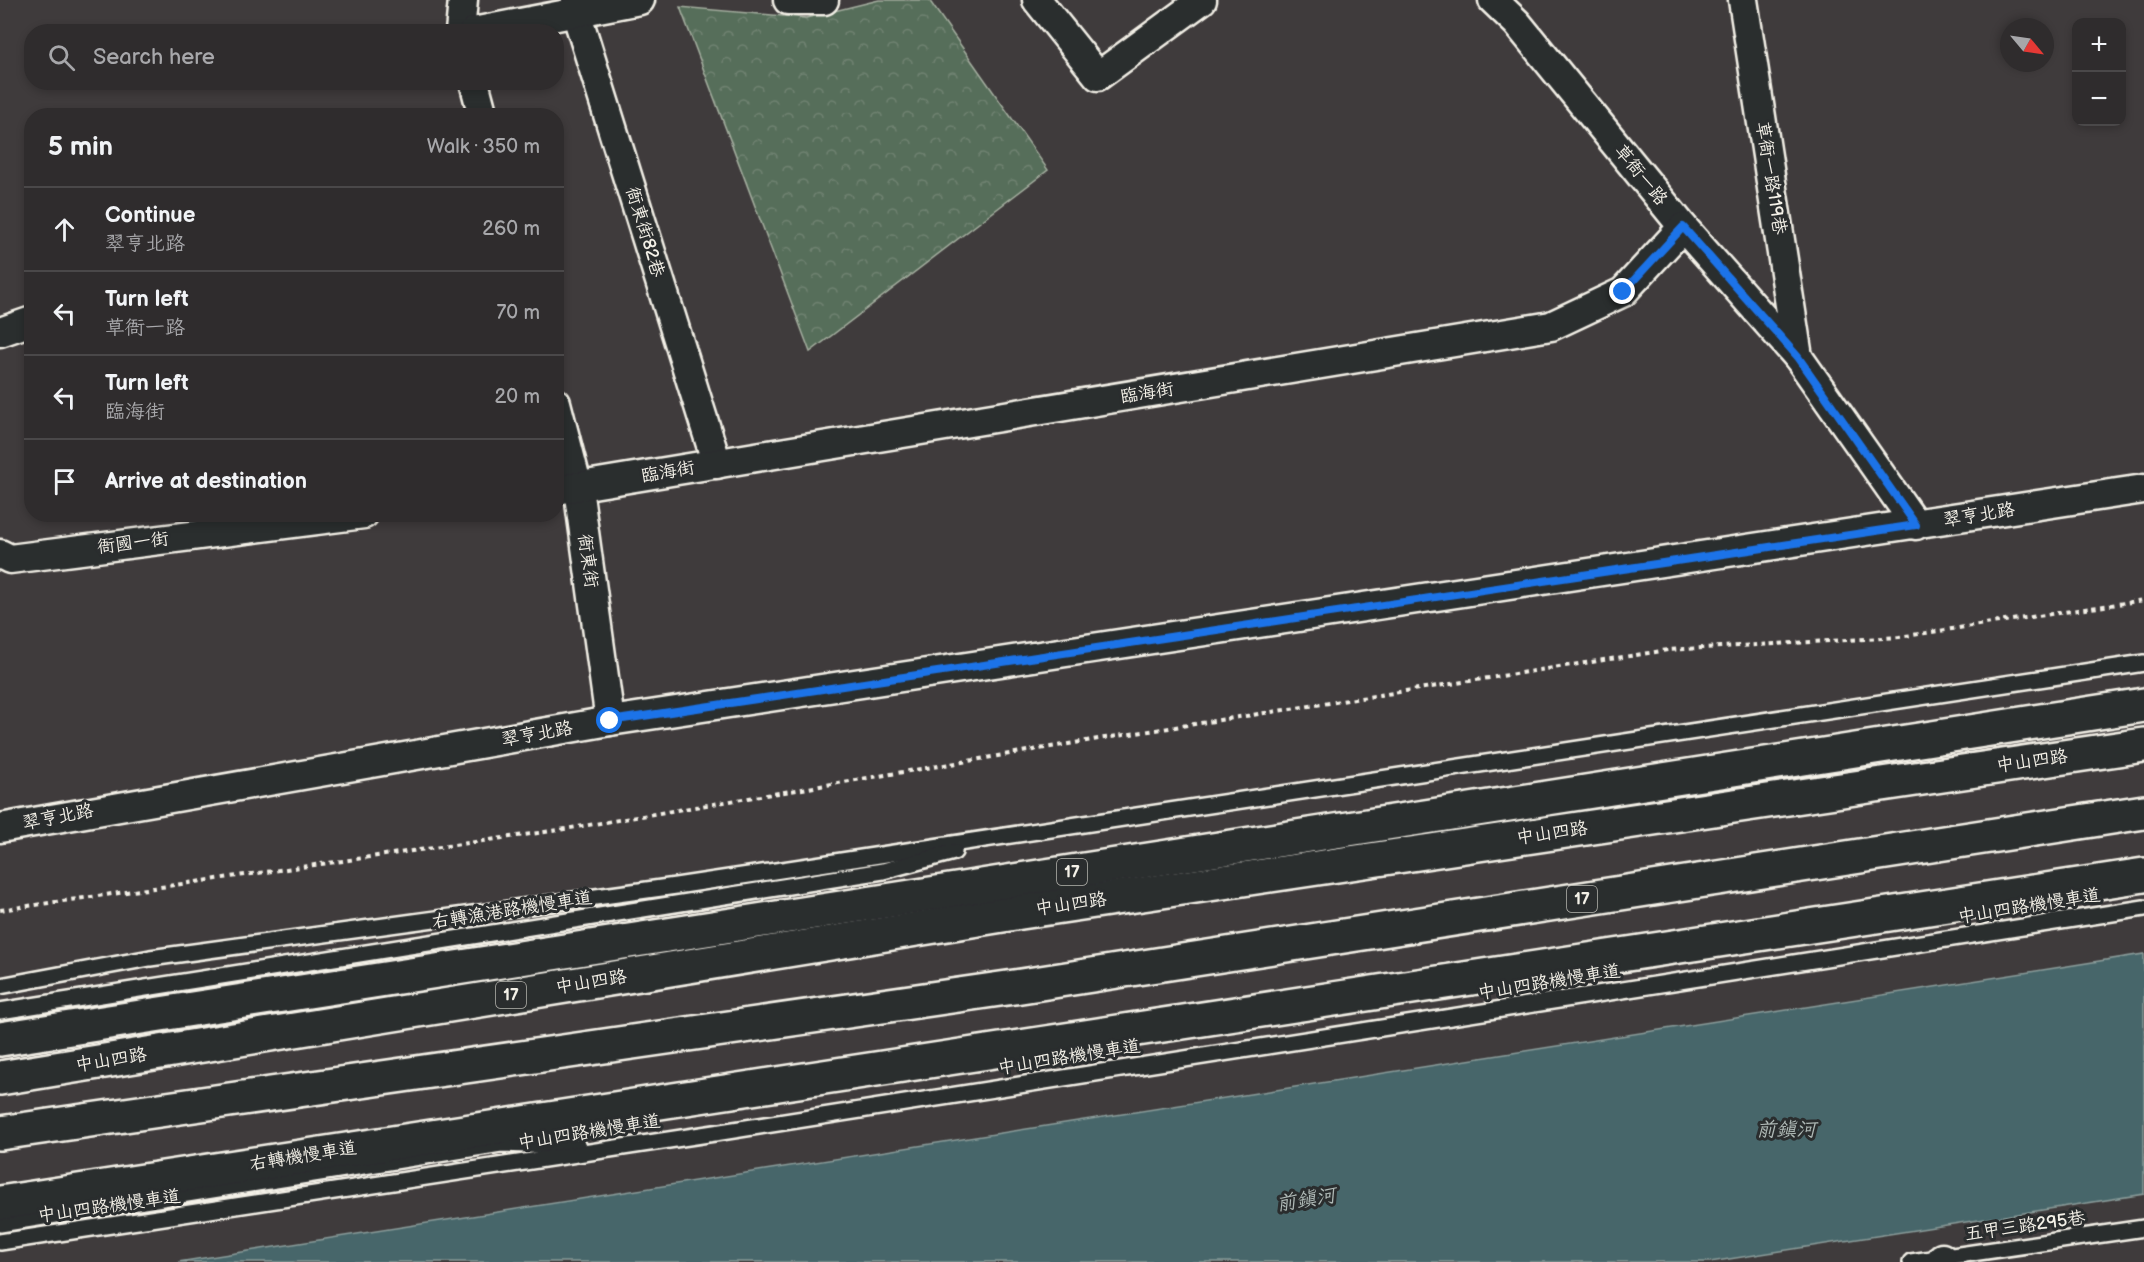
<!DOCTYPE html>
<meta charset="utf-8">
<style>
:root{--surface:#2f2c2d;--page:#3b3839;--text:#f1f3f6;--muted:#a7a7aa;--line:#4a4849}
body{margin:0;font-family:"Balsamiq Sans","LXGW WenKai TC",sans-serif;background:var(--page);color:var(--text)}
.controls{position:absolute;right:18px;top:18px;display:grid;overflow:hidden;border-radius:12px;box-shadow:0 3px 9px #0003}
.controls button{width:54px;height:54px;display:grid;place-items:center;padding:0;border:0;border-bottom:2px solid var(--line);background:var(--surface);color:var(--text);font:30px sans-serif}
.compass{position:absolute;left:2000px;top:18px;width:54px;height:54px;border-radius:50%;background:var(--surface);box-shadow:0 3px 9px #0003;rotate:119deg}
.stop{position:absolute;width:18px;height:18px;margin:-14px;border:4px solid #1a73e8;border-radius:50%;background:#fff}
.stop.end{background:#1a73e8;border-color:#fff;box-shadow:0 2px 6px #0008}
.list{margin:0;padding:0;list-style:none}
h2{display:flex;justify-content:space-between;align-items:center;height:78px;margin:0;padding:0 24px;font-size:26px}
h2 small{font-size:20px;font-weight:400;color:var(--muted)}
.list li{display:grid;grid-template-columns:39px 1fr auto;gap:18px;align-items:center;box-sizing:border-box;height:84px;padding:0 24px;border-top:2px solid var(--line)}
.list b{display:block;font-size:22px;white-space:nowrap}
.list p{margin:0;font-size:20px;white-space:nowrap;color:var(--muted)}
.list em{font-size:20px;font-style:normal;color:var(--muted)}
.icon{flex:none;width:33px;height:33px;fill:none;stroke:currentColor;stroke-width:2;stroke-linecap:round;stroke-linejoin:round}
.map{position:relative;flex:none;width:2144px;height:1262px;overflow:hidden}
.search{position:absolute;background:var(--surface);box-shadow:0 3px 9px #0003;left:24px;top:24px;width:540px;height:66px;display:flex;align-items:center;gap:15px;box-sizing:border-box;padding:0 21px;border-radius:24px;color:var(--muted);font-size:22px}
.panel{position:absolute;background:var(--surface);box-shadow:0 3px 9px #0003;left:24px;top:108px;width:540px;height:414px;border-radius:24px}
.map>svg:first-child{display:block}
.forest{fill:url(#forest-crowns);stroke:#a6b0a1;stroke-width:1.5}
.water{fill:#47666a;stroke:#8c9e9c;stroke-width:1.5}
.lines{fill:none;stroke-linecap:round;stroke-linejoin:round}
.service-casing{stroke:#f4f1e8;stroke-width:20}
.minor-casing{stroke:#f4f1e8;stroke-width:33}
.primary-casing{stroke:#f4f1e8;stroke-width:38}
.path{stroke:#f4f1e8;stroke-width:4;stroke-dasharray:4.5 4.5;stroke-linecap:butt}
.service{stroke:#2a2d2e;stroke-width:15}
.minor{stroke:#2a2d2e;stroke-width:28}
.primary{stroke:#2a2d2e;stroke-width:33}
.route{stroke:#1a73e8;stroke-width:8}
.labels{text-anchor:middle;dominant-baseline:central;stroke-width:6;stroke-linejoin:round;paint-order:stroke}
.shield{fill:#2a2d2e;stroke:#b7b6b0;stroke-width:1.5}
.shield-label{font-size:16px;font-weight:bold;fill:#f4f1e8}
.street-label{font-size:18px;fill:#f4f1e8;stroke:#2a2d2e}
.water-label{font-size:20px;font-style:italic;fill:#afb9b6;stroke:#2a2d2e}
</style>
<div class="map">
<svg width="2144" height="1262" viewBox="0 0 2144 1262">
<defs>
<pattern id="forest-crowns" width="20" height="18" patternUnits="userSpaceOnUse" patternTransform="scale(1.5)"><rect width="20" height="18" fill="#576e5a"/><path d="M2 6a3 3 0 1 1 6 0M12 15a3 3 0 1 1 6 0" fill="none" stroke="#708372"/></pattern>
</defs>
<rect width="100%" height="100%" fill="#3f3b3c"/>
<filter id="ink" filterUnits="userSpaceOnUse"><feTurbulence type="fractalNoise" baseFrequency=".0167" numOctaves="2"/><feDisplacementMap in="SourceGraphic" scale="12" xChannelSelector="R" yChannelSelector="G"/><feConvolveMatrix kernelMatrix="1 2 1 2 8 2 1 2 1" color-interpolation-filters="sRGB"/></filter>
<g filter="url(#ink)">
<polygon class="forest" points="879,0 929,0 1048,170 810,352 680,7 806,18"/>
<polygon class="water" points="2144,954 2144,1194 1710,1262 178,1262"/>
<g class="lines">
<g class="service-casing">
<g id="service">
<polyline points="0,986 150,958 676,886 2144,663"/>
<polyline points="0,1011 883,871 954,852"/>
<polyline points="0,1224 501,1144 579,1147"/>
<polyline points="0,1242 721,1132 2144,908"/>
<polyline points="1911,1262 2144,1228"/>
</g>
</g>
<g class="minor-casing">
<g id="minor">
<polyline points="576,0 576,12 717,464"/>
<polyline points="788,0 824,0"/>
<polyline points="1037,0 1098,76 1202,0"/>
<polyline points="1493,0 1517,23 1683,227 1798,357 1916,525"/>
<polyline points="1743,0 1798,357"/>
<polyline points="460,32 463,0"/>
<polyline points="473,32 640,0"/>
<polyline points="474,82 483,116"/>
<polyline points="0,332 32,321"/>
<polyline points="556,403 578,488 610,721"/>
<polyline points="556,490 1551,326 1623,292 1683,227"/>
<polyline points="0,554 10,559 364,514"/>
<polyline points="0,828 610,721 2144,489"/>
<polyline points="1942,1258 1942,1262"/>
</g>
</g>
<g class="primary-casing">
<g id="primary">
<polyline points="0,1039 2144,705"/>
<polyline points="0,1078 1021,912 2144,745"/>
<polyline points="0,1133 1021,986 2144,812"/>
<polyline points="0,1203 2144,875"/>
</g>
</g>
<polyline class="path" points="0,910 559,830 1092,740 1668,650 1899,637 2144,600"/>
<use href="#service" class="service"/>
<use href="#minor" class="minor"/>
<use href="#primary" class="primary"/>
</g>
</g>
<g class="lines" filter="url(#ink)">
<polyline class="route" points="610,721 1916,525 1798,357 1683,227 1623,292"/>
</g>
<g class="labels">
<g class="shield">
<rect x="1057" y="859" width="30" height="26" rx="4.5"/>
<rect x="1567" y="886" width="30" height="26" rx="4.5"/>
<rect x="496" y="982" width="30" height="26" rx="4.5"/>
</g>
<g class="shield-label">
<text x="1072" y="872">17</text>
<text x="1582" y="899">17</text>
<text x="511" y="995">17</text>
</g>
<g class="street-label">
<text transform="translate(1641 175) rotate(51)">草衙一路</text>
<text transform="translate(1771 178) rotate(81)">草衙一路119巷</text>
<text transform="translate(645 232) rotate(73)">衙東街82巷</text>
<text transform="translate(1147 393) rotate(-9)">臨海街</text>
<text transform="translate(668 472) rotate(-10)">臨海街</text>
<text transform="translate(1979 515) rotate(-9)">翠亨北路</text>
<text transform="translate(133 543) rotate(-7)">衙國一街</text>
<text transform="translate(588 561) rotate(82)">衙東街</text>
<text transform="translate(537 734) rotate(-10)">翠亨北路</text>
<text transform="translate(2032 761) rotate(-8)">中山四路</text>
<text transform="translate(58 817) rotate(-11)">翠亨北路</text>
<text transform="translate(1552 833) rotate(-8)">中山四路</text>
<text transform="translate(1071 904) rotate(-8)">中山四路</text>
<text transform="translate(2029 906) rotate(-9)">中山四路機慢車道</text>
<text transform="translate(512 910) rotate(-9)">右轉漁港路機慢車道</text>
<text transform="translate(591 982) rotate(-9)">中山四路</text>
<text transform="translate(1549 982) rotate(-9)">中山四路機慢車道</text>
<text transform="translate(1069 1057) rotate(-9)">中山四路機慢車道</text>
<text transform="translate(111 1060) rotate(-9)">中山四路</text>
<text transform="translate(589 1132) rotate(-9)">中山四路機慢車道</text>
<text transform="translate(303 1156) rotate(-9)">右轉機慢車道</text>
<text transform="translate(109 1206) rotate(-8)">中山四路機慢車道</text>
<text transform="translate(2025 1226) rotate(-8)">五甲三路295巷</text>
</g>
<g class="water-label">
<text x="1786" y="1130">前鎮河</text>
<text transform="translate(1306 1200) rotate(-9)">前鎮河</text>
</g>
</g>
</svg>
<div class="controls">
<button>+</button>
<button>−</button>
</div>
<svg class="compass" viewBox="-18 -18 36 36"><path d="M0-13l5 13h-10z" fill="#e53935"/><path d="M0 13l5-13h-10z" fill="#a7a7aa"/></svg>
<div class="stop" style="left:610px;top:721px"></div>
<div class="stop end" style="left:1623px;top:292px"></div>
<div class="search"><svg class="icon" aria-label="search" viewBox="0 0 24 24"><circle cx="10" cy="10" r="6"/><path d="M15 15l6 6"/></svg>Search here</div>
<section class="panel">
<h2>5 min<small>Walk · 350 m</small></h2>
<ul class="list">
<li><svg class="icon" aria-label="ahead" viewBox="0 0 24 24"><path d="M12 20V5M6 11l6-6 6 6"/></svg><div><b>Continue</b><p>翠亨北路</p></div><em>260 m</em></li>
<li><svg class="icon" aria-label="left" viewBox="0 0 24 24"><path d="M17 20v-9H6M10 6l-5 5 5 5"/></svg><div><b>Turn left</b><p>草衙一路</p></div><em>70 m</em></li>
<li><svg class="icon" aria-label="left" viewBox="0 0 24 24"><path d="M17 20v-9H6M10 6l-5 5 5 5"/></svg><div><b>Turn left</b><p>臨海街</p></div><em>20 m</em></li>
<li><svg class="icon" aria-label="arrive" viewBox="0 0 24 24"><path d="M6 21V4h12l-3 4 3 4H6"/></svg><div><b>Arrive at destination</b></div></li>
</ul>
</section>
</div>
